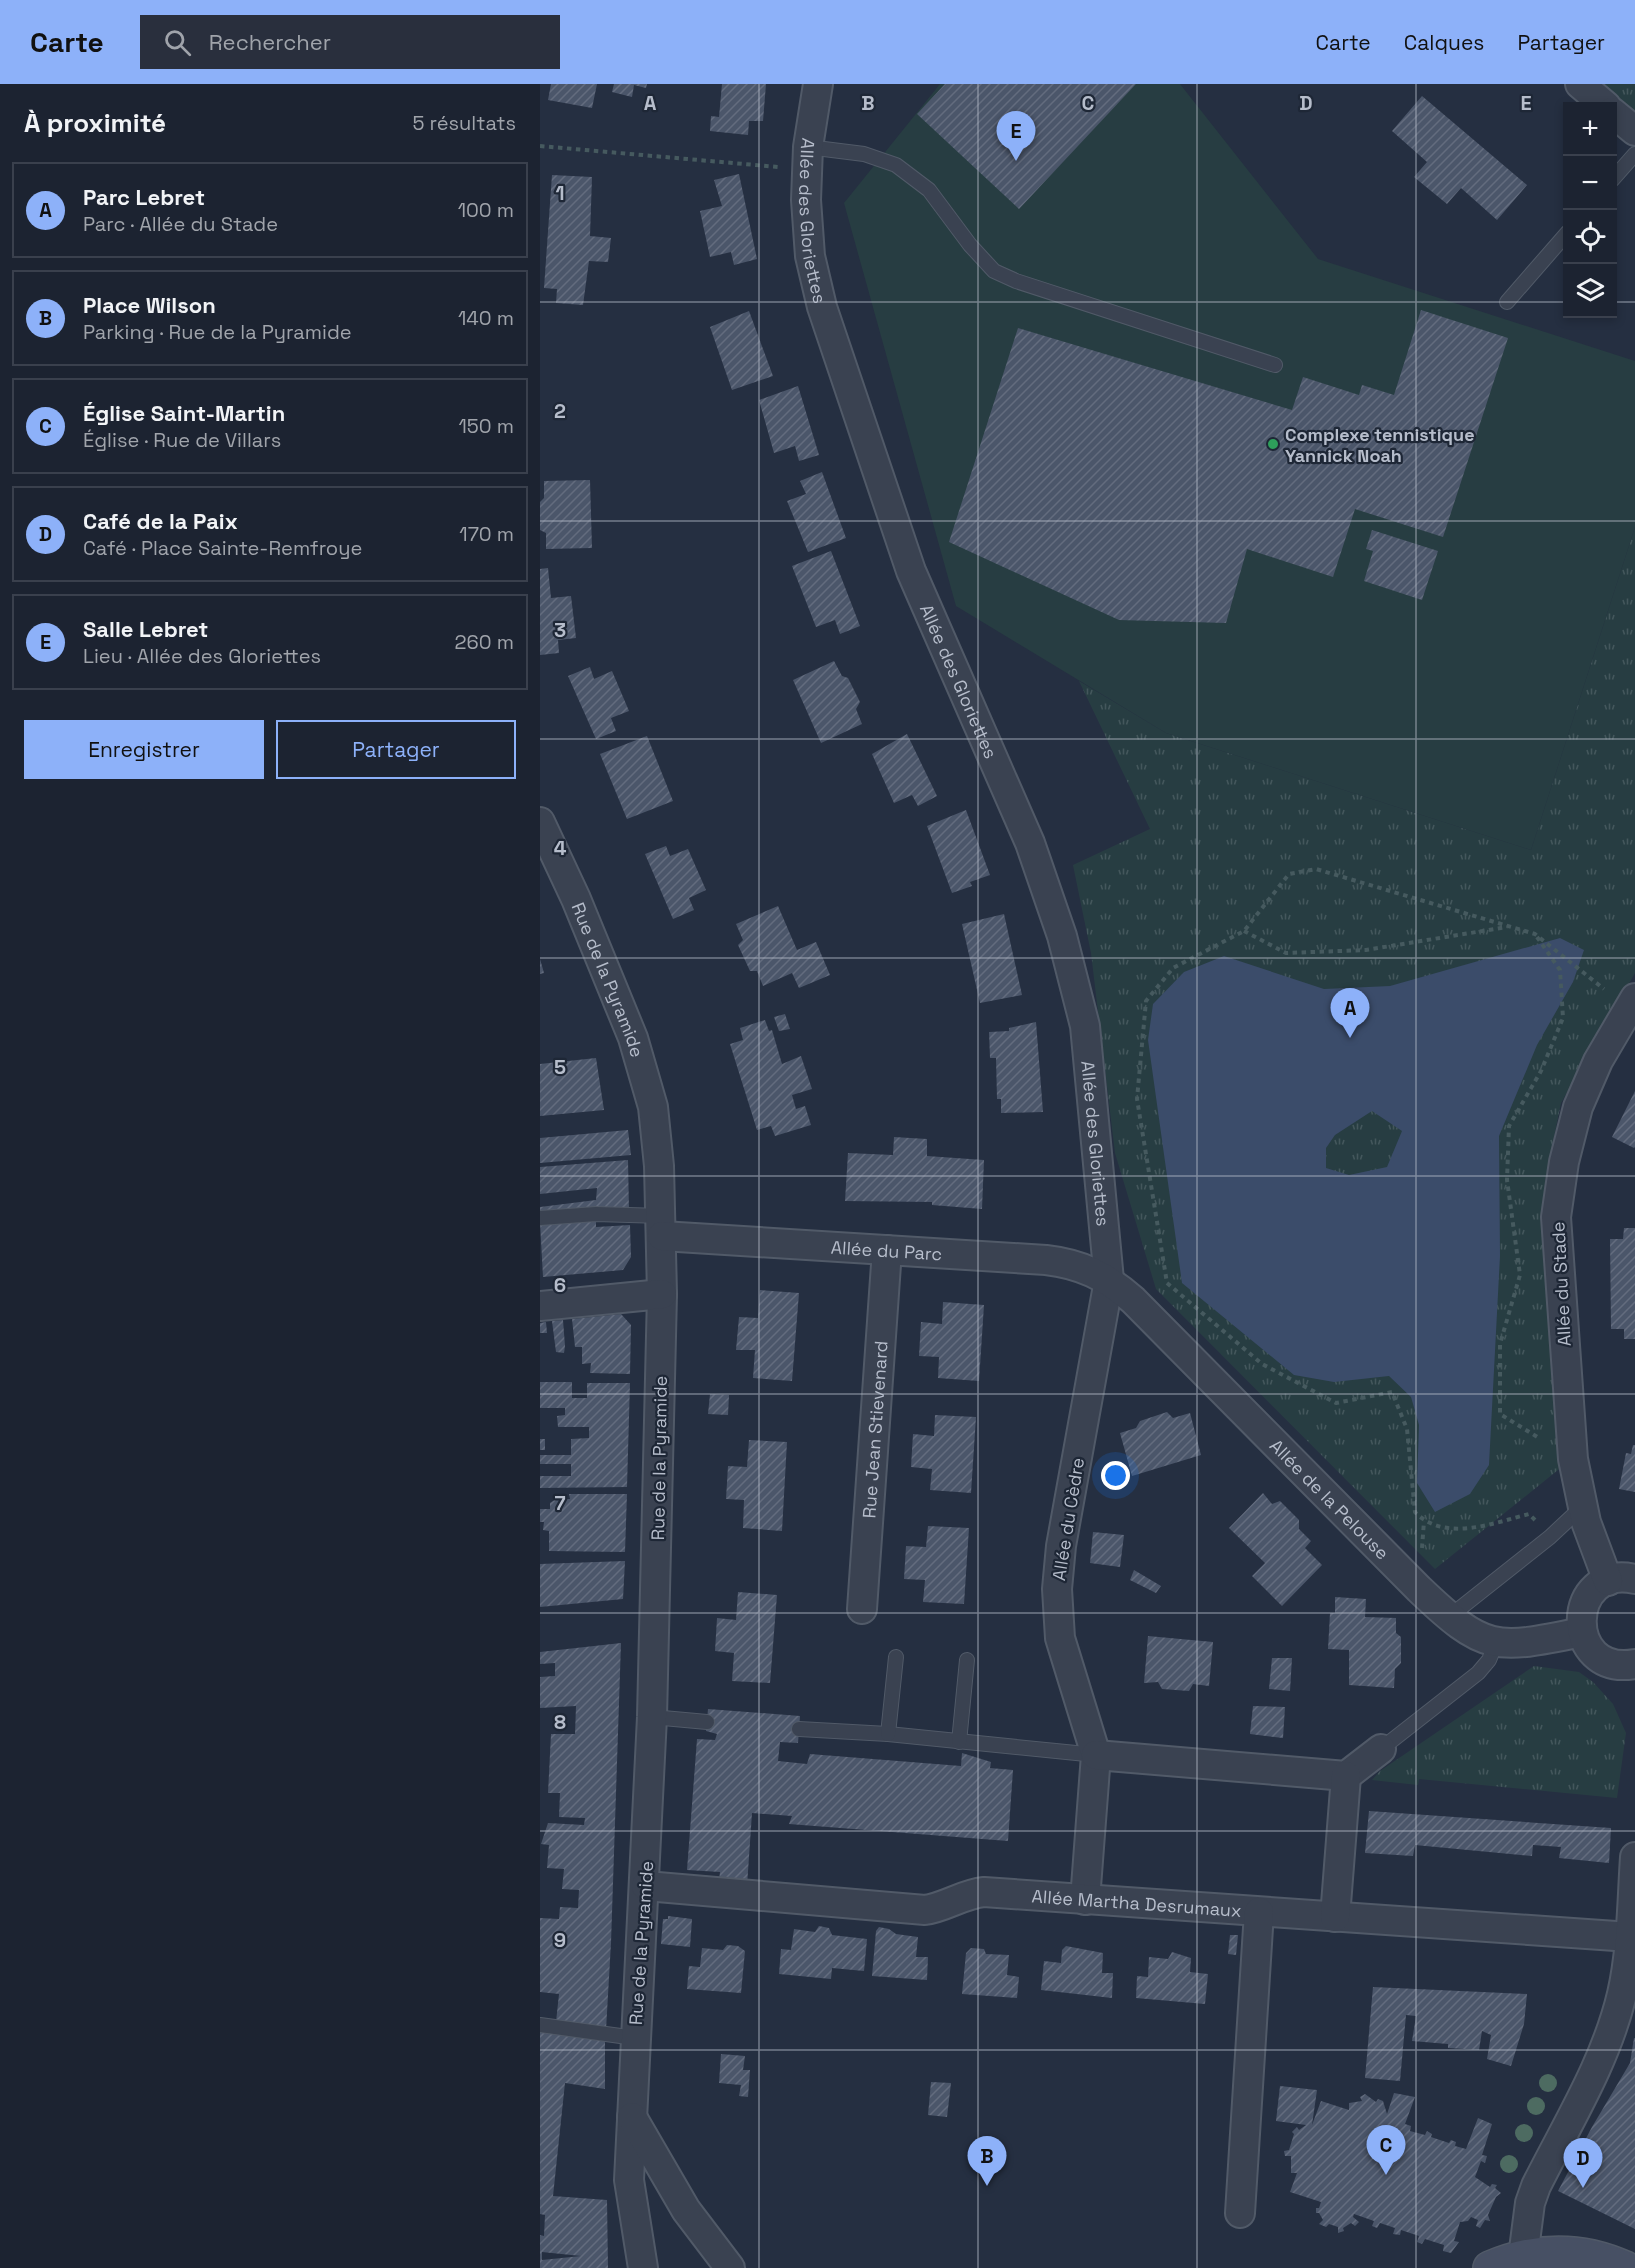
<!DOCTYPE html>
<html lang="fr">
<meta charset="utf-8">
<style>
:root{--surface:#1c2331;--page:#292f3d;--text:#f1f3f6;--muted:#a0a4ab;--line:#3a404d;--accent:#8db1f9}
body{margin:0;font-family:"Space Grotesk",sans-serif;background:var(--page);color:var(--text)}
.controls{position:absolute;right:18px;top:18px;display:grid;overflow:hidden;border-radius:0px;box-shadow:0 3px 9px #0003}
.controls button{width:54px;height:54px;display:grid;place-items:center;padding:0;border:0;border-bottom:2px solid var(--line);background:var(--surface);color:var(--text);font:30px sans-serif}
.you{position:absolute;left:576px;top:1392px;width:21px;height:21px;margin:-15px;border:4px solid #fff;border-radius:50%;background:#1a73e8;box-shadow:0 0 0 9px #1a73e833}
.badge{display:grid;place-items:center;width:39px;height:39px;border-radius:50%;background:var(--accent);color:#111;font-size:20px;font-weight:700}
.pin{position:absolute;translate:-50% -50px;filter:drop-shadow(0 2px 3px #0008)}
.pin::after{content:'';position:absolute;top:32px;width:21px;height:18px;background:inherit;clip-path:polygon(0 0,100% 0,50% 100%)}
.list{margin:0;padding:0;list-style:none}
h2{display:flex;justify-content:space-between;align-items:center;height:78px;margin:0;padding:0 24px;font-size:26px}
h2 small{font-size:20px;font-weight:400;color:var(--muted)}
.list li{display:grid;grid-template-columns:39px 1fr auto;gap:18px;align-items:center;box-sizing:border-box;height:96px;margin:0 12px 12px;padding:0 12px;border:2px solid var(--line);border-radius:0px}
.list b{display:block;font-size:22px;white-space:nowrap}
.list p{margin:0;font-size:20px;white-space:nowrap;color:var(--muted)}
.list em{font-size:20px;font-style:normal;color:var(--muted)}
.actions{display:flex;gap:12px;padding:18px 24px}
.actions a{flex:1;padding:14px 0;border:2px solid var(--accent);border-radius:0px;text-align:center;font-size:21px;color:var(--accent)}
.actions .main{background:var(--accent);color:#111}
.icon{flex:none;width:33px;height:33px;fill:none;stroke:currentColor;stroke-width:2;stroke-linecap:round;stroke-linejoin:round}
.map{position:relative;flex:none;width:1095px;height:2184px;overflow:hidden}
header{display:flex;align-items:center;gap:36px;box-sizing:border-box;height:84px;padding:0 30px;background:var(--accent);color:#111}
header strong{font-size:28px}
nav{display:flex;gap:33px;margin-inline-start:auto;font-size:21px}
.search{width:420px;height:54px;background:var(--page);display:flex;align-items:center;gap:15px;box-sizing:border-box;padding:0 21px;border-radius:0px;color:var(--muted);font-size:22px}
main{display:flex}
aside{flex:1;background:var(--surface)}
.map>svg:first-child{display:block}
.grass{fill:url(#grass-tufts)}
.garden{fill:#273d42}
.water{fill:#3b4c6a;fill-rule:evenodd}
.building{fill:url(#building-hatch);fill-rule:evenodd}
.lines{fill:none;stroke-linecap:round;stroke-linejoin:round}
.lane-casing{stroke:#515a68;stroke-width:16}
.street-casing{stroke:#515a68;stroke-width:32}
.secondary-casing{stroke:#515a68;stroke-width:36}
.path{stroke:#465a5f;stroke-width:4;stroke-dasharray:4.5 4.5;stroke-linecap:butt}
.lane{stroke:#3a4251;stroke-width:14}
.street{stroke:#3a4251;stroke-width:28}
.secondary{stroke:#475064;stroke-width:33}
.tree{fill:#4d6b61}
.grid{fill:none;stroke:#b6bdcb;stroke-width:1.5;stroke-opacity:0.55}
.leisure-dot{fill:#2e9e5b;stroke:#1e2736;stroke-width:2}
.labels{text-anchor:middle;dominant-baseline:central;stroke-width:4.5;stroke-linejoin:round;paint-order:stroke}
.street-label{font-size:18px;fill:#b6bdcb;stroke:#1e2736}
.poi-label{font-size:18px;font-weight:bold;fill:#b6bdcb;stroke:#1e2736;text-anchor:start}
.grid-label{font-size:20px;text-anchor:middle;font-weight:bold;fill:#b6bdcb;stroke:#1e2736;stroke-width:4.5;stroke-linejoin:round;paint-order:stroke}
</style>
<header>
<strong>Carte</strong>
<div class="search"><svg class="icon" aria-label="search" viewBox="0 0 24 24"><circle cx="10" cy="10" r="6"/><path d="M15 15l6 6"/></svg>Rechercher</div>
<nav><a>Carte</a><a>Calques</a><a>Partager</a></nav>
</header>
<main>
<aside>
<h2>À proximité<small>5 résultats</small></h2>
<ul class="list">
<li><span class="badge">A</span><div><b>Parc Lebret</b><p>Parc · Allée du Stade</p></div><em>100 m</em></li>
<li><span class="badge">B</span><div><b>Place Wilson</b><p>Parking · Rue de la Pyramide</p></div><em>140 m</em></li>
<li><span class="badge">C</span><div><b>Église Saint-Martin</b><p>Église · Rue de Villars</p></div><em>150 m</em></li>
<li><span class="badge">D</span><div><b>Café de la Paix</b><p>Café · Place Sainte-Remfroye</p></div><em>170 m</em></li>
<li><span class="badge">E</span><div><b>Salle Lebret</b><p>Lieu · Allée des Gloriettes</p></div><em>260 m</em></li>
</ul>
<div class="actions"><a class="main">Enregistrer</a><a>Partager</a></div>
</aside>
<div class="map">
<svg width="1095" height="2184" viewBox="0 0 1095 2184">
<defs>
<pattern id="grass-tufts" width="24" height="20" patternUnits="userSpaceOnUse" patternTransform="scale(1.5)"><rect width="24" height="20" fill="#273d42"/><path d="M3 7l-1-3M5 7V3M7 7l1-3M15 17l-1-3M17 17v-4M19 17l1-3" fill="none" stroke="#44575c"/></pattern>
<pattern id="building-hatch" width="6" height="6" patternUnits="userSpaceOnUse" patternTransform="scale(1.5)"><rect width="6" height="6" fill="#4b566a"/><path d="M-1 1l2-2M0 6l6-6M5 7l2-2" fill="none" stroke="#636c7e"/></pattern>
</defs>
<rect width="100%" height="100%" fill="#252f41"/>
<g class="grass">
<polygon points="1059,0 1095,0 1095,32"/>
<polygon points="1095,443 1095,889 1021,1019 1005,1097 1023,1382 895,1485 616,1205 575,1069 551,869 533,781 610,745 539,597 626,649 991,766"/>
<polygon points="994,1582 1039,1588 1053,1598 1073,1620 1086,1649 1077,1714 879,1695 878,1701 832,1696 840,1687"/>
</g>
<polygon class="garden" points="400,0 640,0 778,175 1095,277 1095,443 991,766 626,649 416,522 304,119"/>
<path class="water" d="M1020,854L1044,866L1033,898L997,961L959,1052L960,1172L949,1381L930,1410L895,1428L877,1399L879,1341L871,1313L849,1292L794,1298L754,1291L642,1199L608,956L613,920L644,888L684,872L784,905L850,902ZM832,1027L862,1047L847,1083L809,1091L786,1084V1064L795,1051Z"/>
<g class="building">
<polygon points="11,0 57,0 52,24 8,16"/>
<polygon points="74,0 107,0 106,4 94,1 92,13 72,8"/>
<polygon points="182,0 226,0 223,37 209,37 208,51 170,47 171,32 179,33"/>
<polygon points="405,0 596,0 479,125 377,30"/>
<polygon points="882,12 987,101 957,136 921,104 907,120 874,93 887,78 852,47"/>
<polygon points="199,90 217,175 194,181 191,168 170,173 160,127 182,122 174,96"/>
<polygon points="12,91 52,93 50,152 71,154 68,178 49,177 43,221 16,219 17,205 4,204"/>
<polygon points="881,226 968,254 903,453 815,425 793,493 707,465 686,539 579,536 409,458 478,244 752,326 763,293 819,311 822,301 854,311"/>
<polygon points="209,227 233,292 192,306 170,243"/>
<polygon points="258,302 279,371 259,377 255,362 234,369 219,316"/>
<polygon points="282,388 306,454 268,468 247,417 266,410 260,397"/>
<polygon points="50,396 52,464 6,465 6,449 0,446 0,418 4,414 4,397"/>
<polygon points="832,446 898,467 882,516 824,497 833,467 826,465"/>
<polygon points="291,467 320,542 300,550 295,536 276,543 252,482"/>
<polygon points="8,484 11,514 31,512 36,554 18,556 19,569 0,571 0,485"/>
<polygon points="294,577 302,592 308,594 320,618 316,625 322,640 281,659 253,596"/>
<polygon points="50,583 54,595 72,587 89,627 71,634 76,647 56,655 28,592"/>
<polygon points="367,650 397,712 378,722 372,711 354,719 332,670"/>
<polygon points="107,652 133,717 87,735 60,670"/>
<polygon points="426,726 450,791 430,798 432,802 412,809 387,742"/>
<polygon points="126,762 130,772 148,765 166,806 149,814 154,826 133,835 105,770"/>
<polygon points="238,822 257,866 276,858 290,891 259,904 252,889 223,902 217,887 210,887 198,861 203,856 196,840"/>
<polygon points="464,830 482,911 440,919 422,840"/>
<polygon points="0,875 4,889 0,890"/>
<polygon points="245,930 250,945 239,947 234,933"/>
<polygon points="225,936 229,947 232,946 242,980 261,972 272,1005 252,1011 256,1025 265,1022 271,1041 235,1052 231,1042 217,1046 190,960 203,956 200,944"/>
<polygon points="496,938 503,1028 461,1029 461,1015 457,1015 456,974 450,974 449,948 469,947 469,944"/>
<polygon points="56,974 64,1026 0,1032 0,980"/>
<polygon points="1095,1007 1095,1063 1094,1064 1072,1053"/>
<polygon points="88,1046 91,1071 0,1079 0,1054"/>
<polygon points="354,1053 387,1055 387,1072 444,1076 442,1125 392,1121 392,1118 305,1117 308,1069 353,1071"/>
<polygon points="88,1076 89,1127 0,1130 0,1123 56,1116 57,1104 0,1110 0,1083"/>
<polygon points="56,1134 56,1143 90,1141 91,1173 83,1186 3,1193 0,1138"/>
<polygon points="1084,1144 1095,1144 1095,1255 1084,1255 1084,1245 1071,1245 1070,1155 1083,1155"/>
<polygon points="220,1206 259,1209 252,1297 213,1294 215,1266 196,1266 199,1233 218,1234"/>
<polygon points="403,1218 444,1221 439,1297 398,1294 399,1273 379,1272 381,1238 402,1240"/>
<polygon points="81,1230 91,1241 90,1290 50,1289 51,1279 42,1280 42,1263 35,1263 32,1235"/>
<polygon points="23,1236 25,1262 24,1269 16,1268 12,1237"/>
<polygon points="6,1238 7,1249 0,1249 0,1239"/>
<polygon points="0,1298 32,1298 32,1314 47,1314 47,1299 90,1299 87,1403 0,1404 0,1392 31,1392 31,1380 0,1380 0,1371 31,1371 31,1355 49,1354 49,1343 18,1343 17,1332 25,1331 25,1324 0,1324"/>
<polygon points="170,1310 189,1311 188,1331 168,1330"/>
<polygon points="627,1328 633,1334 650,1329 661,1371 592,1392 580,1349 596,1344 600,1337"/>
<polygon points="395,1331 436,1333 431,1409 390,1406 392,1385 371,1383 373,1350 394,1352"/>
<rect x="0" y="1355" width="5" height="11"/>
<polygon points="209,1356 247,1358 242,1447 203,1444 204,1416 186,1415 188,1382 207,1383"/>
<polygon points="1093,1361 1095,1361 1095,1408 1079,1405 1086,1369 1091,1370"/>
<polygon points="723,1409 732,1420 740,1417 759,1436 759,1445 771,1457 765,1464 782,1481 742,1522 712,1492 725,1479 689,1444"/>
<polygon points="29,1410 87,1410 85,1468 9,1467 9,1447 3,1446 4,1438 0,1438 0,1425 10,1425 10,1419 16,1415 30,1415"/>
<polygon points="388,1442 429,1444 424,1520 383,1518 385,1496 364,1495 366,1462 386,1463"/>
<polygon points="553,1448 584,1451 580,1483 550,1479"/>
<polygon points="85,1477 83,1515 0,1523 0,1480"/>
<polygon points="594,1486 621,1502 616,1509 590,1496"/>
<polygon points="198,1508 237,1511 230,1599 192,1597 194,1569 175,1567 177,1534 196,1536"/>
<polygon points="795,1513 826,1515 825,1533 856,1534 856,1549 861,1553 861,1579 855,1585 854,1604 809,1601 809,1566 788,1565 790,1529 795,1529"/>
<polygon points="608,1552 673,1558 669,1602 653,1600 649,1607 622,1605 618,1598 604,1599"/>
<polygon points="81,1559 71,1859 66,1946 16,1938 19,1910 0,1908 0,1834 19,1835 20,1823 38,1824 39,1806 22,1805 24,1785 7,1784 9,1761 1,1760 8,1739 44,1741 45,1734 19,1733 20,1709 8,1709 11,1650 35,1650 36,1622 0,1624 0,1593 15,1592 15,1579 0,1580 0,1568"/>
<polygon points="732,1574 752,1574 750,1607 729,1605"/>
<polygon points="713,1622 745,1623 743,1654 710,1650"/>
<polygon points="168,1625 260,1632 258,1659 240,1658 238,1677 267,1680 270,1670 421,1682 422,1669 451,1678 450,1684 473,1686 468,1757 249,1740 252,1732 212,1729 207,1802 179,1796 180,1788 147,1786 157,1655 175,1656 177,1650 166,1647"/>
<polygon points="829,1727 1071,1744 1069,1779 1019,1774 1021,1763 993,1761 992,1772 875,1761 873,1772 825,1769"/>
<polygon points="128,1832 152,1835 150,1863 121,1860 123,1835 128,1835"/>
<polygon points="279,1842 289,1844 292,1851 327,1855 324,1887 292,1884 291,1895 239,1890 241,1865 251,1866 254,1845 275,1848"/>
<polygon points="339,1843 349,1845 356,1850 378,1853 376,1873 388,1873 387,1896 332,1892 336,1847"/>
<polygon points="690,1851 698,1851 696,1871 688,1870"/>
<polygon points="187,1861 198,1862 205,1867 201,1909 147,1905 149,1882 160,1883 162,1864 183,1866"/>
<polygon points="526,1862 563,1869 562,1889 573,1889 572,1914 501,1906 504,1877 521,1879 522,1866"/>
<polygon points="431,1864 444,1865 446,1870 469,1871 467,1891 479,1893 477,1914 422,1910 426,1869"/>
<polygon points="632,1868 651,1874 650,1888 668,1890 665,1920 596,1914 597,1892 608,1893 609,1873 628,1875"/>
<polygon points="833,1903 987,1910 984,1940 971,1982 947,1975 951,1951 942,1947 939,1966 908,1964 908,1960 872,1957 876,1932 866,1931 860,1997 825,1994"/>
<path d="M0,1946L65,1954V2005L25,1999L13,2112L67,2116L68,2184H0V2151L4,2152L5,2131L0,2130ZM2,2168L41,2172L2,2176Z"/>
<polygon points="1094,1954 1095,1954 1095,2145 1018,2107 1052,2043 1090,1979"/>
<polygon points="181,1970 205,1972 203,1986 210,1986 208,2013 199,2012 201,2001 179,1999"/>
<polygon points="391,1998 411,1999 407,2033 388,2031"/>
<polygon points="740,2002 777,2006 772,2041 781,2017 809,2026 809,2019 822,2017 820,2013 825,2010 836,2018 838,2015 843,2017 847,2030 854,2009 875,2013 865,2040 871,2042 870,2047 885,2051 887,2047 892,2050 891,2053 909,2059 911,2056 916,2058 915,2062 926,2065 938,2034 952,2040 942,2071 947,2072 945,2079 941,2077 935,2093 950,2103 952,2100 957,2101 955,2104 961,2109 956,2113 948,2131 950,2137 945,2136 940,2144 936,2142 938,2136 931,2133 928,2137 920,2138 914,2157 919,2158 911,2169 903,2167 904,2161 885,2155 882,2160 877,2158 879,2152 861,2146 860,2151 853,2150 855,2144 840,2139 837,2144 832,2142 834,2137 814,2130 813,2133 819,2138 815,2142 811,2139 803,2144 804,2147 798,2149 798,2143 789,2140 786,2143 779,2140 783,2136 779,2129 776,2129 776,2124 779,2124 781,2118 750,2108 757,2089 751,2089 751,2072 745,2072 744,2067 749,2066 754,2050 752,2048 757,2043 759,2046 766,2041 736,2037"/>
</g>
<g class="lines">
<g class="lane-casing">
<g id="lane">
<polyline points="268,63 324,70 356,81 389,106 430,161 454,187 476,197 735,281"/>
<polyline points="1072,96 1095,70"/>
<polyline points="967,218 1028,148"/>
<polyline points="0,1134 56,1130 122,1132"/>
<polyline points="909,1533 1010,1453 1042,1423"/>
<polyline points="112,1633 167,1638"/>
<polyline points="259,1645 348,1650 556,1671"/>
<polyline points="348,1650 356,1573"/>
<polyline points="419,1658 427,1576"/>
<polyline points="841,1665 938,1589 949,1576 956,1559"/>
<polyline points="0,1941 95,1954"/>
</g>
</g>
<g class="street-casing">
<g id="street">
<path id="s1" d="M278,0L268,63L266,116L270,172L282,223L371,487L490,759L522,852L545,942L569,1196L521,1462L517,1505L520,1554L556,1671L545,1816"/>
<polyline points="1040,0 1066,22"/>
<polyline points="1072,28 1095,47"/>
<path id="s2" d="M0,738L36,815L93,954L113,1023L119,1082L122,1210L112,1633L89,2096L103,2184"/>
<path id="s3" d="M122,1152L506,1176C541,1180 566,1192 593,1216L879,1505C945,1568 954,1566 1042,1548"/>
<polyline points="0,1222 122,1210"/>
<path d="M1095,1495C1026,1479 1022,1593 1095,1580"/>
<polyline points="1068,1497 1046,1438 1033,1375 1016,1133 1024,1078 1038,1023 1058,977 1095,914"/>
<path id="s4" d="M322,1525L347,1166"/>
<polyline points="556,1671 806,1692 841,1665"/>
<path id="s5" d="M106,1802L385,1826C406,1823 423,1810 444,1808L1090,1853"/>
<polyline points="795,1833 806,1692"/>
<polyline points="92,2033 146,2126 190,2184"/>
<polyline points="700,2129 719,1828"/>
<path d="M983,2173L990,2119L996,2102C1027,2040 1066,1978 1082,1910C1092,1866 1092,1818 1095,1773"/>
</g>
</g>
<g class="secondary-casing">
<path id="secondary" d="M950,2184C995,2165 1041,2164 1085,2184"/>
</g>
<g class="path">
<polyline points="0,62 238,83"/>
<polyline points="704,847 746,869 826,866 967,843"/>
<polyline points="997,853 1020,886 1023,934 1001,987 969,1042 967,1096 980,1191 960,1260 960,1330 999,1354"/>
<path d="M995,1436L989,1430C953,1439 905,1459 875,1428L867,1345L852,1308L796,1319L722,1280L627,1199L597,1015L606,917L633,884L704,847L749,790L776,785L995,850L1064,905"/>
<polyline points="882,1464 884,1437"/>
</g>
<use href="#lane" class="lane"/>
<use href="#street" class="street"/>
<use href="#secondary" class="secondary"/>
</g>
<g class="tree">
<circle cx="1008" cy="1999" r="9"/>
<circle cx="996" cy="2022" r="9"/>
<circle cx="984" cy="2049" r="9"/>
<circle cx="969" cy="2080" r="9"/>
</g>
<path class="grid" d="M219,0V2184M438,0V2184M657,0V2184M876,0V2184M0,218H1028M1072,218H1095M0,437H1095M0,655H1095M0,874H1095M0,1092H1095M0,1310H1095M0,1529H1095M0,1747H1095M0,1966H1095"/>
<circle class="leisure-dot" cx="733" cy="360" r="6"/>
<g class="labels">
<g class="street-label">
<text stroke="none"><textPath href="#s1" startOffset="138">Allée des Gloriettes</textPath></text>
<text stroke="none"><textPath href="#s1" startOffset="624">Allée des Gloriettes</textPath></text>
<text stroke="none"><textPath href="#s2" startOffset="172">Rue de la Pyramide</textPath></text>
<text stroke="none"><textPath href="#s1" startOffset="1110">Allée des Gloriettes</textPath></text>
<text stroke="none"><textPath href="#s3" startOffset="225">Allée du Parc</textPath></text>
<text transform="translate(1021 1200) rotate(-93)">Allée du Stade</text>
<text stroke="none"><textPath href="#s4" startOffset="180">Rue Jean Stievenard</textPath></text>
<text transform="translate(119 1374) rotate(-89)">Rue de la Pyramide</text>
<text stroke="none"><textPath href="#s3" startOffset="762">Allée de la Pelouse</textPath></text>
<text transform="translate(528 1435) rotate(-81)">Allée du Cèdre</text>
<text stroke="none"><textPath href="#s5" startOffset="495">Allée Martha Desrumaux</textPath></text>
<text transform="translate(101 1859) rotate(-86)">Rue de la Pyramide</text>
</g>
<g class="poi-label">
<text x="745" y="350">Complexe tennistique<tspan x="745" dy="21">Yannick Noah</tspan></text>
</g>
</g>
<g class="grid-label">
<text x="110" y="26">A</text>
<text x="328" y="26">B</text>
<text x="548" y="26">C</text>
<text x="766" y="26">D</text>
<text x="986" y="26">E</text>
<text x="20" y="116">1</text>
<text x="20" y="334">2</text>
<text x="20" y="553">3</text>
<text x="20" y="771">4</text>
<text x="20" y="990">5</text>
<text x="20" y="1208">6</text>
<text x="20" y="1426">7</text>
<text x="20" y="1645">8</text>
<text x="20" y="1863">9</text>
</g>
</svg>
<div class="controls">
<button>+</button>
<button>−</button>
<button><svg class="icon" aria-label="locate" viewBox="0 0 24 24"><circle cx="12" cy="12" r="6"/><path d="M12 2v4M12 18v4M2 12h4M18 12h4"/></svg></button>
<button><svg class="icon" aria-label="layers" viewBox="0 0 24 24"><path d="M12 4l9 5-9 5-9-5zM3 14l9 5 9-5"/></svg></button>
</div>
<div class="you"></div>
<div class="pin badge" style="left:810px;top:954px">A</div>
<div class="pin badge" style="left:447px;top:2102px">B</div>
<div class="pin badge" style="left:846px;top:2091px">C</div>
<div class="pin badge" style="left:1043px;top:2104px">D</div>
<div class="pin badge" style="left:476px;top:77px">E</div>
</div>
</main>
